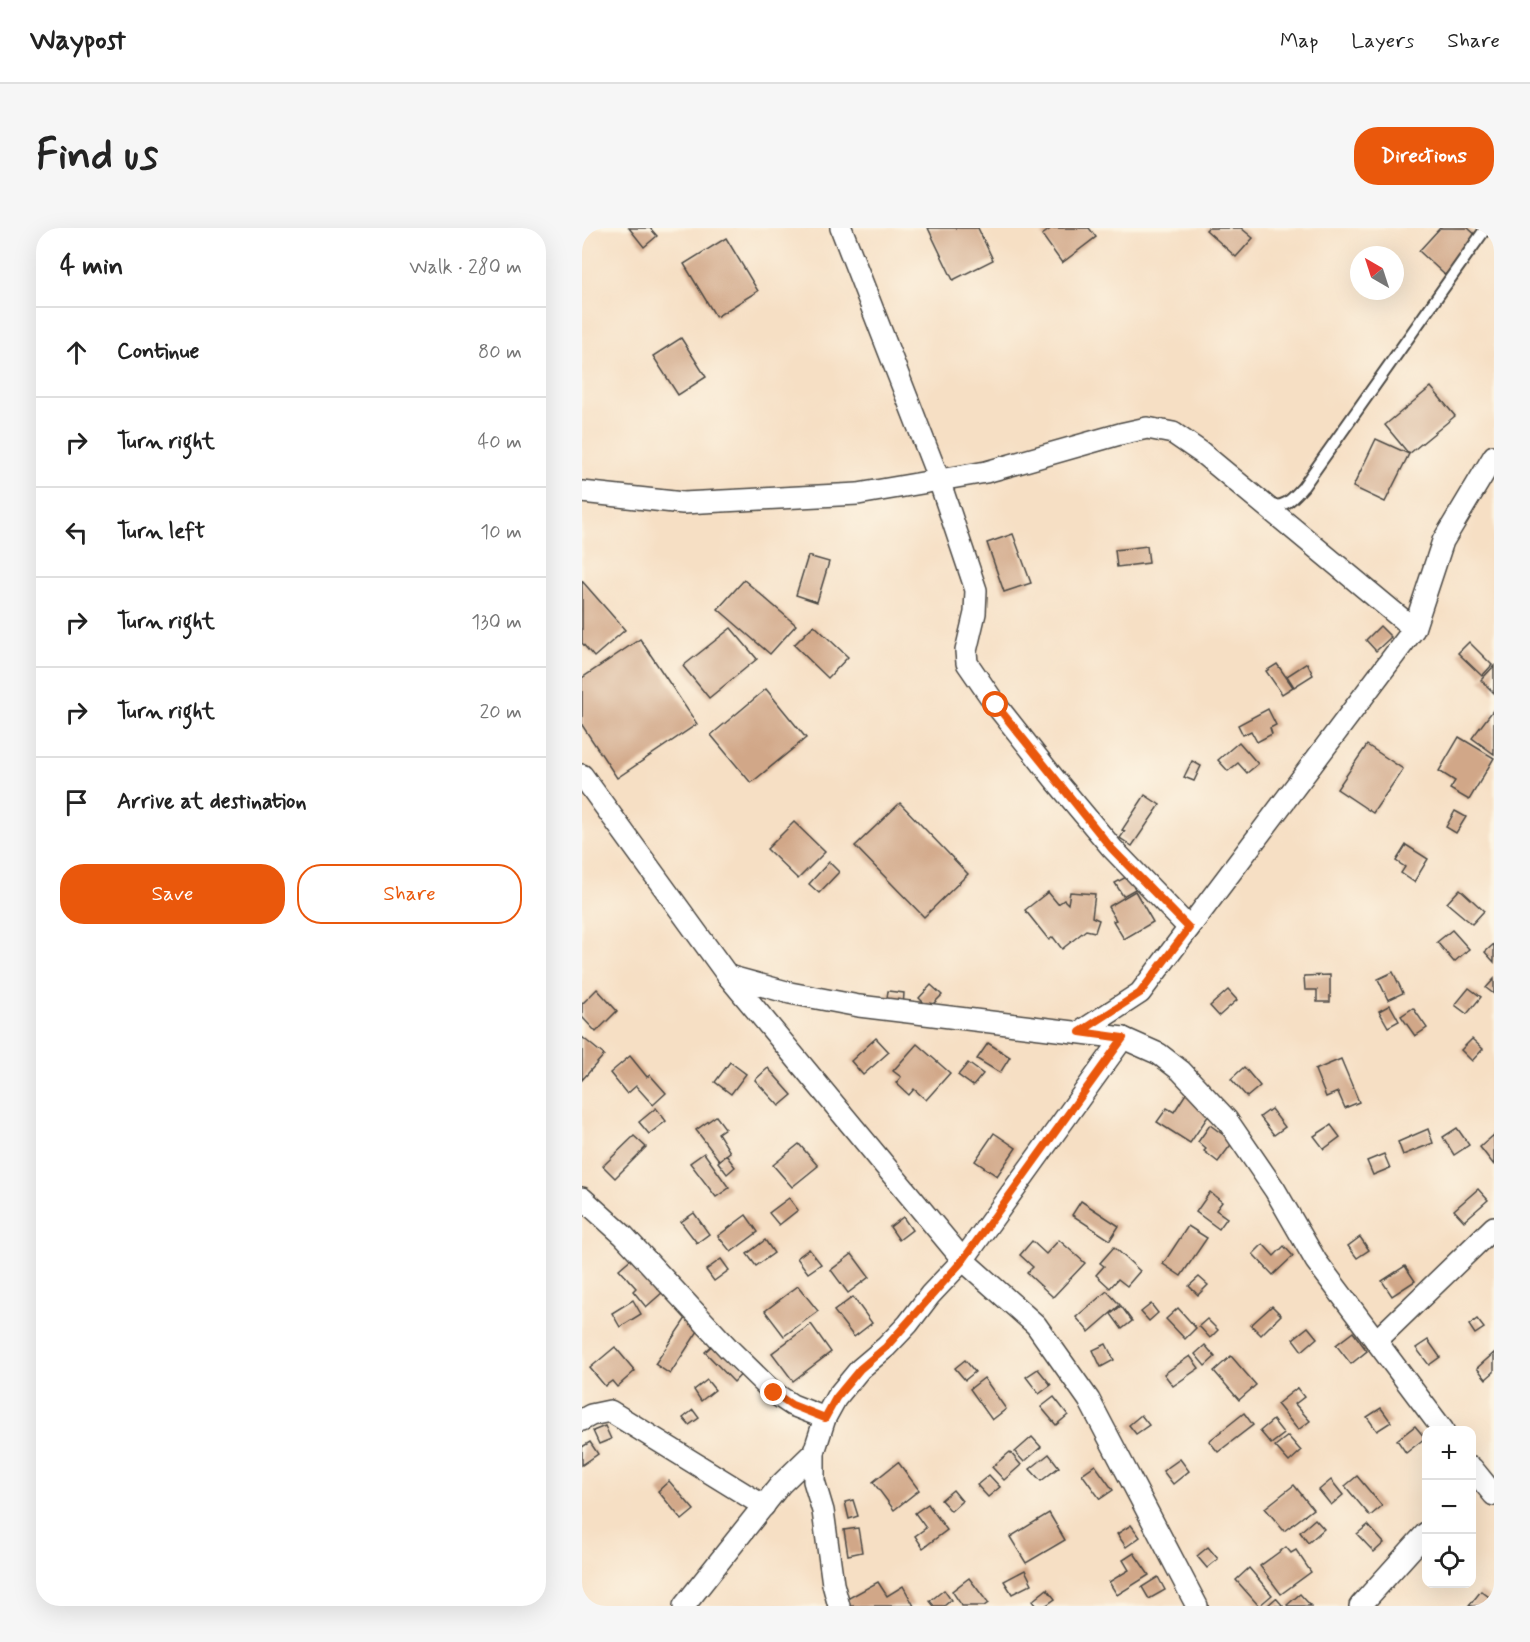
<!DOCTYPE html>
<meta charset="utf-8">
<style>
:root{--surface:#fff;--page:#f6f6f6;--text:#222;--muted:#767676;--line:#e0e0e0;--accent:#ea580c}
body{margin:0;font-family:Mynerve,sans-serif;background:var(--page);color:var(--text)}
.controls{position:absolute;right:18px;bottom:18px;display:grid;overflow:hidden;border-radius:12px;box-shadow:0 6px 24px #0002}
.controls button{width:54px;height:54px;display:grid;place-items:center;padding:0;border:0;border-bottom:2px solid var(--line);background:var(--surface);color:var(--text);font:30px sans-serif}
.compass{position:absolute;left:768px;top:18px;width:54px;height:54px;border-radius:50%;background:var(--surface);box-shadow:0 6px 24px #0002;rotate:321deg}
.stop{position:absolute;width:18px;height:18px;margin:-14px;border:4px solid #ea580c;border-radius:50%;background:#fff}
.stop.end{background:#ea580c;border-color:#fff;box-shadow:0 2px 6px #0008}
.list{margin:0;padding:0;list-style:none}
h2{display:flex;justify-content:space-between;align-items:center;height:78px;margin:0;padding:0 24px;font-size:26px}
h2 small{font-size:20px;font-weight:400;color:var(--muted)}
.list li{display:grid;grid-template-columns:39px 1fr auto;gap:18px;align-items:center;box-sizing:border-box;height:90px;padding:0 24px;border-top:2px solid var(--line)}
.list b{display:block;font-size:22px;white-space:nowrap}
.list em{font-size:20px;font-style:normal;color:var(--muted)}
.actions{display:flex;gap:12px;padding:18px 24px}
.actions a{flex:1;padding:14px 0;border:2px solid var(--accent);border-radius:24px;text-align:center;font-size:21px;color:var(--accent)}
.actions .main{background:var(--accent);color:#fff}
.icon{flex:none;width:33px;height:33px;fill:none;stroke:currentColor;stroke-width:2;stroke-linecap:round;stroke-linejoin:round}
.map{position:relative;flex:none;width:912px;height:1378px;overflow:hidden;border-radius:24px}
header{display:flex;align-items:center;gap:36px;box-sizing:border-box;height:84px;padding:0 30px;background:var(--surface);border-bottom:2px solid var(--line)}
header strong{font-size:28px}
nav{display:flex;gap:33px;margin-inline-start:auto;font-size:21px}
.intro{display:flex;align-items:center;justify-content:space-between;box-sizing:border-box;height:144px;padding:0 36px}
h1{margin:0;font-size:42px}
.button{padding:15px 27px;border-radius:24px;background:var(--accent);color:#fff;font-size:21px;font-weight:700}
main{display:flex;gap:36px;padding:0 36px}
aside{flex:1;background:var(--surface);border-radius:24px;box-shadow:0 6px 24px #0002}
.map>svg:first-child{display:block}
.building{fill:#d1a788}
.lines{fill:none;stroke-linecap:round;stroke-linejoin:round}
.lane-casing{stroke:#494642;stroke-width:14}
.street-casing{stroke:#494642;stroke-width:24}
.lane{stroke:#fff;stroke-width:10}
.street{stroke:#fff;stroke-width:21}
.route{stroke:#ea580c;stroke-width:8}
</style>
<header>
<strong>Waypost</strong>
<nav><a>Map</a><a>Layers</a><a>Share</a></nav>
</header>
<div class="intro"><h1>Find us</h1><a class="button">Directions</a></div>
<main>
<aside>
<h2>4 min<small>Walk · 280 m</small></h2>
<ul class="list">
<li><svg class="icon" aria-label="ahead" viewBox="0 0 24 24"><path d="M12 20V5M6 11l6-6 6 6"/></svg><div><b>Continue</b></div><em>80 m</em></li>
<li><svg class="icon" aria-label="right" viewBox="0 0 24 24"><path d="M7 20v-9h11M14 6l5 5-5 5"/></svg><div><b>Turn right</b></div><em>40 m</em></li>
<li><svg class="icon" aria-label="left" viewBox="0 0 24 24"><path d="M17 20v-9H6M10 6l-5 5 5 5"/></svg><div><b>Turn left</b></div><em>10 m</em></li>
<li><svg class="icon" aria-label="right" viewBox="0 0 24 24"><path d="M7 20v-9h11M14 6l5 5-5 5"/></svg><div><b>Turn right</b></div><em>130 m</em></li>
<li><svg class="icon" aria-label="right" viewBox="0 0 24 24"><path d="M7 20v-9h11M14 6l5 5-5 5"/></svg><div><b>Turn right</b></div><em>20 m</em></li>
<li><svg class="icon" aria-label="arrive" viewBox="0 0 24 24"><path d="M6 21V4h12l-3 4 3 4H6"/></svg><div><b>Arrive at destination</b></div></li>
</ul>
<div class="actions"><a class="main">Save</a><a>Share</a></div>
</aside>
<div class="map">
<svg width="912" height="1378" viewBox="0 0 912 1378">
<rect width="100%" height="100%" fill="#fcf5e5"/>
<filter id="ink" filterUnits="userSpaceOnUse"><feTurbulence type="fractalNoise" baseFrequency=".0167" numOctaves="2"/><feDisplacementMap in="SourceGraphic" scale="12" xChannelSelector="R" yChannelSelector="G"/><feConvolveMatrix kernelMatrix="1 2 1 2 8 2 1 2 1" color-interpolation-filters="sRGB"/></filter>
<filter id="wash" filterUnits="userSpaceOnUse"><feTurbulence type="fractalNoise" baseFrequency=".008" numOctaves="4" result="noise"/><feDisplacementMap in="SourceGraphic" scale="24" xChannelSelector="R" yChannelSelector="G"/><feGaussianBlur stdDeviation="1.35" result="paint"/><feColorMatrix in="noise" values="0 0 0 0 0 0 0 0 0 0 0 0 0 0 0 0 0 1.4 0 .05"/><feComposite in="paint" operator="in"/></filter>
<g filter="url(#wash)">
<rect width="100%" height="100%" fill="#f6dfc4"/>
<g id="blocks">
<g class="building">
<polygon points="47,0 68,0 75,8 62,19"/>
<polygon points="346,0 396,0 411,32 371,52"/>
<polygon points="470,0 507,0 514,9 480,35 460,7"/>
<polygon points="626,0 659,0 671,10 654,29 624,2"/>
<polygon points="858,0 886,0 897,10 863,47 837,23"/>
<polygon points="144,10 176,63 134,89 102,36"/>
<polygon points="99,110 124,149 96,167 71,128"/>
<polygon points="849,159 873,188 827,226 803,274 771,259 794,211 827,226 803,197"/>
<polygon points="431,306 449,355 422,364 405,315"/>
<polygon points="565,318 567,335 535,339 533,322"/>
<polygon points="226,328 247,334 235,374 214,367"/>
<polygon points="162,352 214,397 188,426 136,381"/>
<polygon points="0,353 43,402 12,429 0,415"/>
<polygon points="232,397 266,429 246,450 212,417"/>
<polygon points="798,398 809,409 794,423 784,412"/>
<polygon points="149,400 175,431 127,470 101,438"/>
<polygon points="58,411 115,496 35,550 0,497 0,450"/>
<polygon points="887,414 910,437 900,448 876,425"/>
<polygon points="725,435 731,447 712,459 705,448"/>
<polygon points="695,436 711,459 700,466 684,443"/>
<polygon points="912,438 912,465 899,452"/>
<polygon points="184,461 224,510 169,555 129,507"/>
<polygon points="686,481 694,497 688,500 690,506 675,514 669,503 661,507 656,497"/>
<polygon points="912,481 912,526 890,510"/>
<polygon points="877,509 912,530 887,572 868,561 873,553 857,543"/>
<polygon points="657,514 676,536 665,545 656,535 646,543 636,532"/>
<polygon points="785,517 821,541 791,585 755,561"/>
<polygon points="610,533 619,538 612,553 602,549"/>
<polygon points="563,567 578,577 550,618 538,610 543,603 540,602"/>
<polygon points="318,575 386,646 342,689 273,618"/>
<polygon points="873,583 884,589 874,605 864,599"/>
<polygon points="212,594 243,624 216,651 185,621"/>
<polygon points="824,617 846,631 832,654 819,645 823,639 814,633"/>
<polygon points="247,634 257,644 237,665 227,656"/>
<polygon points="548,647 555,660 541,668 533,655"/>
<polygon points="878,661 902,683 890,696 865,675"/>
<polygon points="553,663 571,694 542,711 531,693 534,692 526,679"/>
<polygon points="466,664 476,676 482,672 486,676 488,664 513,666 510,689 517,692 513,704 504,702 480,721 471,709 467,712 443,682"/>
<polygon points="870,702 887,721 872,734 855,714"/>
<polygon points="912,716 912,734 903,724"/>
<polygon points="811,744 821,765 806,772 796,751"/>
<polygon points="748,747 748,774 735,774 735,762 723,762 722,748"/>
<polygon points="912,751 912,766 904,760"/>
<polygon points="349,757 360,767 347,780 337,770"/>
<polygon points="887,760 899,769 885,786 873,777"/>
<polygon points="15,761 35,783 14,804 0,789 0,776"/>
<polygon points="646,762 655,772 637,788 628,778"/>
<polygon points="306,763 322,765 321,779 304,777"/>
<polygon points="808,777 817,793 806,799 797,783"/>
<polygon points="831,780 845,800 833,808 819,788"/>
<polygon points="0,809 22,827 0,852"/>
<polygon points="294,810 307,824 281,847 269,833"/>
<polygon points="890,811 901,821 890,833 879,822"/>
<polygon points="406,815 428,829 418,845 395,831"/>
<polygon points="335,816 368,845 344,872 332,861 327,867 314,855 319,849 311,843"/>
<polygon points="48,828 65,849 68,847 84,865 71,877 54,858 45,866 28,845"/>
<polygon points="759,831 777,874 763,880 756,864 744,869 733,842"/>
<polygon points="148,834 164,846 149,866 133,854"/>
<polygon points="386,835 401,846 391,858 376,847"/>
<polygon points="662,839 678,858 665,869 649,851"/>
<polygon points="186,840 210,867 197,878 173,852"/>
<polygon points="605,864 631,881 608,915 575,894 585,880 592,884"/>
<polygon points="74,880 84,893 67,906 57,894"/>
<polygon points="689,881 703,899 692,907 678,889"/>
<polygon points="134,888 143,900 136,905 148,924 137,932 114,902"/>
<polygon points="628,897 651,914 636,934 622,923 624,921 616,914"/>
<polygon points="749,897 758,909 742,921 732,908"/>
<polygon points="875,900 887,917 872,927 861,909"/>
<polygon points="846,901 851,915 821,927 816,914"/>
<polygon points="412,905 434,920 415,948 393,933"/>
<polygon points="912,907 912,937 898,919"/>
<polygon points="52,908 64,919 33,950 21,938"/>
<polygon points="217,916 236,938 210,959 191,937"/>
<polygon points="122,925 147,960 134,969 108,935"/>
<polygon points="802,926 808,940 791,947 785,933"/>
<polygon points="144,927 153,939 145,946 136,934"/>
<polygon points="896,961 906,972 882,993 872,982"/>
<polygon points="628,964 640,974 634,982 645,990 637,1001 614,984"/>
<polygon points="207,970 216,982 197,997 187,985"/>
<polygon points="499,973 537,998 528,1012 490,987"/>
<polygon points="112,985 127,1006 115,1015 99,994"/>
<polygon points="164,987 176,1004 149,1024 136,1008"/>
<polygon points="321,989 330,1002 317,1012 308,999"/>
<polygon points="606,998 625,1010 599,1048 581,1036"/>
<polygon points="778,1009 787,1022 775,1030 766,1018"/>
<polygon points="183,1012 192,1025 174,1038 165,1026"/>
<polygon points="477,1012 503,1035 471,1069 445,1045 451,1039 438,1027 450,1013 464,1026"/>
<polygon points="681,1016 692,1028 702,1018 711,1028 691,1047 671,1026"/>
<polygon points="532,1019 558,1043 545,1058 536,1051 528,1060 514,1047 522,1038 518,1035"/>
<polygon points="227,1021 239,1036 226,1045 215,1030"/>
<polygon points="270,1026 287,1049 266,1065 249,1042"/>
<polygon points="51,1029 81,1064 64,1079 51,1063 54,1060 37,1041"/>
<polygon points="139,1031 147,1042 132,1053 124,1042"/>
<polygon points="823,1038 833,1053 810,1068 800,1053"/>
<polygon points="617,1049 626,1057 616,1067 607,1058"/>
<polygon points="216,1058 236,1083 202,1108 183,1083"/>
<polygon points="525,1063 538,1077 507,1104 494,1089"/>
<polygon points="271,1069 290,1095 272,1109 252,1083"/>
<polygon points="51,1072 59,1086 38,1099 30,1085"/>
<polygon points="569,1076 576,1085 567,1093 559,1084"/>
<polygon points="539,1078 550,1093 540,1101 529,1086"/>
<polygon points="690,1078 699,1087 679,1107 669,1097"/>
<polygon points="596,1080 614,1100 603,1111 584,1091"/>
<polygon points="104,1090 118,1100 88,1146 73,1136"/>
<polygon points="625,1091 636,1102 628,1110 617,1098"/>
<polygon points="895,1091 902,1100 893,1106 887,1097"/>
<polygon points="229,1096 249,1124 211,1153 190,1125"/>
<polygon points="726,1099 735,1110 720,1123 711,1111"/>
<polygon points="771,1104 785,1123 769,1136 754,1117"/>
<polygon points="136,1112 164,1141 152,1154 123,1124"/>
<polygon points="846,1112 858,1129 847,1137 834,1120"/>
<polygon points="524,1116 532,1132 519,1139 511,1122"/>
<polygon points="623,1117 633,1129 623,1138 613,1126"/>
<polygon points="33,1119 53,1143 35,1159 30,1153 23,1158 8,1140"/>
<polygon points="912,1125 912,1144 904,1151 895,1140"/>
<polygon points="608,1128 617,1140 591,1158 582,1146"/>
<polygon points="649,1128 674,1157 657,1172 632,1143"/>
<polygon points="383,1132 393,1144 383,1152 373,1140"/>
<polygon points="456,1141 469,1157 457,1166 444,1149"/>
<polygon points="402,1150 424,1181 410,1192 388,1161"/>
<polygon points="125,1152 133,1162 119,1173 112,1162"/>
<polygon points="715,1160 722,1169 713,1176 728,1193 716,1202 695,1176"/>
<polygon points="472,1169 486,1187 474,1197 459,1179"/>
<polygon points="799,1180 809,1194 795,1203 785,1189"/>
<polygon points="111,1182 117,1190 107,1197 101,1190"/>
<polygon points="662,1185 671,1197 636,1224 627,1213"/>
<polygon points="559,1187 567,1197 554,1206 547,1197"/>
<polygon points="691,1192 702,1206 689,1216 678,1203"/>
<polygon points="23,1198 29,1211 17,1216 11,1203"/>
<polygon points="833,1198 843,1210 824,1225 815,1212"/>
<polygon points="706,1208 719,1223 707,1234 693,1218"/>
<polygon points="450,1209 459,1219 442,1234 433,1224"/>
<polygon points="8,1214 16,1226 0,1237 0,1219"/>
<polygon points="428,1224 439,1237 422,1252 410,1239"/>
<polygon points="467,1226 477,1239 459,1253 448,1241"/>
<polygon points="598,1231 607,1243 591,1256 581,1243"/>
<polygon points="316,1234 337,1262 312,1282 291,1254"/>
<polygon points="513,1237 531,1262 518,1271 500,1246"/>
<polygon points="407,1247 418,1259 406,1269 395,1257"/>
<polygon points="775,1248 800,1278 788,1288 763,1258"/>
<polygon points="749,1252 761,1267 749,1277 737,1262"/>
<polygon points="87,1253 112,1282 100,1292 76,1263"/>
<polygon points="712,1257 731,1281 702,1303 683,1280"/>
<polygon points="371,1262 380,1273 369,1283 359,1272"/>
<polygon points="271,1272 276,1288 267,1291 263,1274"/>
<polygon points="346,1276 365,1302 341,1320 333,1308 344,1300 333,1285"/>
<polygon points="467,1285 483,1312 444,1335 428,1309"/>
<polygon points="733,1291 742,1301 726,1315 718,1304"/>
<polygon points="549,1297 558,1309 544,1319 535,1306"/>
<polygon points="786,1297 802,1315 792,1324 775,1306"/>
<polygon points="276,1300 280,1324 266,1327 262,1302"/>
<polygon points="626,1319 636,1331 625,1340 615,1328"/>
<polygon points="704,1319 709,1325 714,1322 729,1344 699,1366 678,1338"/>
<polygon points="552,1325 567,1347 535,1367 527,1354 547,1342 541,1332"/>
<polygon points="667,1340 690,1367 677,1378 654,1352"/>
<polygon points="443,1342 450,1356 430,1366 422,1353"/>
<polygon points="576,1349 583,1362 567,1371 560,1359"/>
<polygon points="387,1350 406,1375 402,1378 380,1378 370,1363"/>
<polygon points="296,1354 305,1368 321,1358 332,1378 268,1378 265,1371"/>
<polygon points="465,1361 473,1371 463,1378 454,1378 450,1373"/>
<polygon points="362,1362 369,1372 362,1378 352,1378 348,1373"/>
<polygon points="899,1363 911,1372 906,1378 887,1378"/>
<polygon points="718,1366 729,1378 706,1378 705,1377"/>
<polygon points="694,1370 701,1378 685,1378"/>
</g>
</g>
</g>
<g filter="url(#ink)">
<use href="#blocks" fill-opacity="0" stroke="#494642" stroke-width="1.5"/>
<g class="lines">
<g class="lane-casing">
<path id="lane" d="M686,277C703,281 711,270 721,259L904,0"/>
</g>
<g class="street-casing">
<g id="street">
<polyline points="259,0 357,252 394,362 393,385 384,423 385,435 414,477 474,553 530,620 607,700"/>
<polyline points="0,264 101,275 276,266 404,244 538,206 565,200 591,205 620,225 832,401"/>
<polyline points="0,547 146,748 381,1032 454,1097 507,1172 615,1378"/>
<polyline points="146,748 208,765 277,778 541,810 577,826 599,843 645,892 693,962 734,1033 861,1202"/>
<polyline points="498,804 558,765 832,401 861,313 912,228"/>
<polyline points="0,970 42,1008 147,1121 192,1165 210,1177 243,1190"/>
<polyline points="794,1113 912,999"/>
<polyline points="0,1192 9,1187 28,1183 182,1278"/>
<polyline points="232,1224 232,1253 241,1283 251,1356 257,1378"/>
<polyline points="890,1240 912,1267"/>
<polyline points="102,1378 198,1257 232,1224 243,1190 254,1170 278,1141 304,1119 326,1096 348,1067 381,1032 541,810"/>
<polyline points="778,1378 844,1305"/>
</g>
</g>
<use href="#lane" class="lane"/>
<use href="#street" class="street"/>
</g>
</g>
<g class="lines" filter="url(#ink)">
<polyline class="route" points="192,1165 210,1177 243,1190 254,1170 278,1141 304,1119 381,1032 541,810 498,804 558,765 607,700 530,621 414,477"/>
</g>
</svg>
<div class="controls">
<button>+</button>
<button>−</button>
<button><svg class="icon" aria-label="locate" viewBox="0 0 24 24"><circle cx="12" cy="12" r="6"/><path d="M12 2v4M12 18v4M2 12h4M18 12h4"/></svg></button>
</div>
<svg class="compass" viewBox="-18 -18 36 36"><path d="M0-13l5 13h-10z" fill="#e53935"/><path d="M0 13l5-13h-10z" fill="#767676"/></svg>
<div class="stop" style="left:414px;top:477px"></div>
<div class="stop end" style="left:192px;top:1165px"></div>
</div>
</main>
